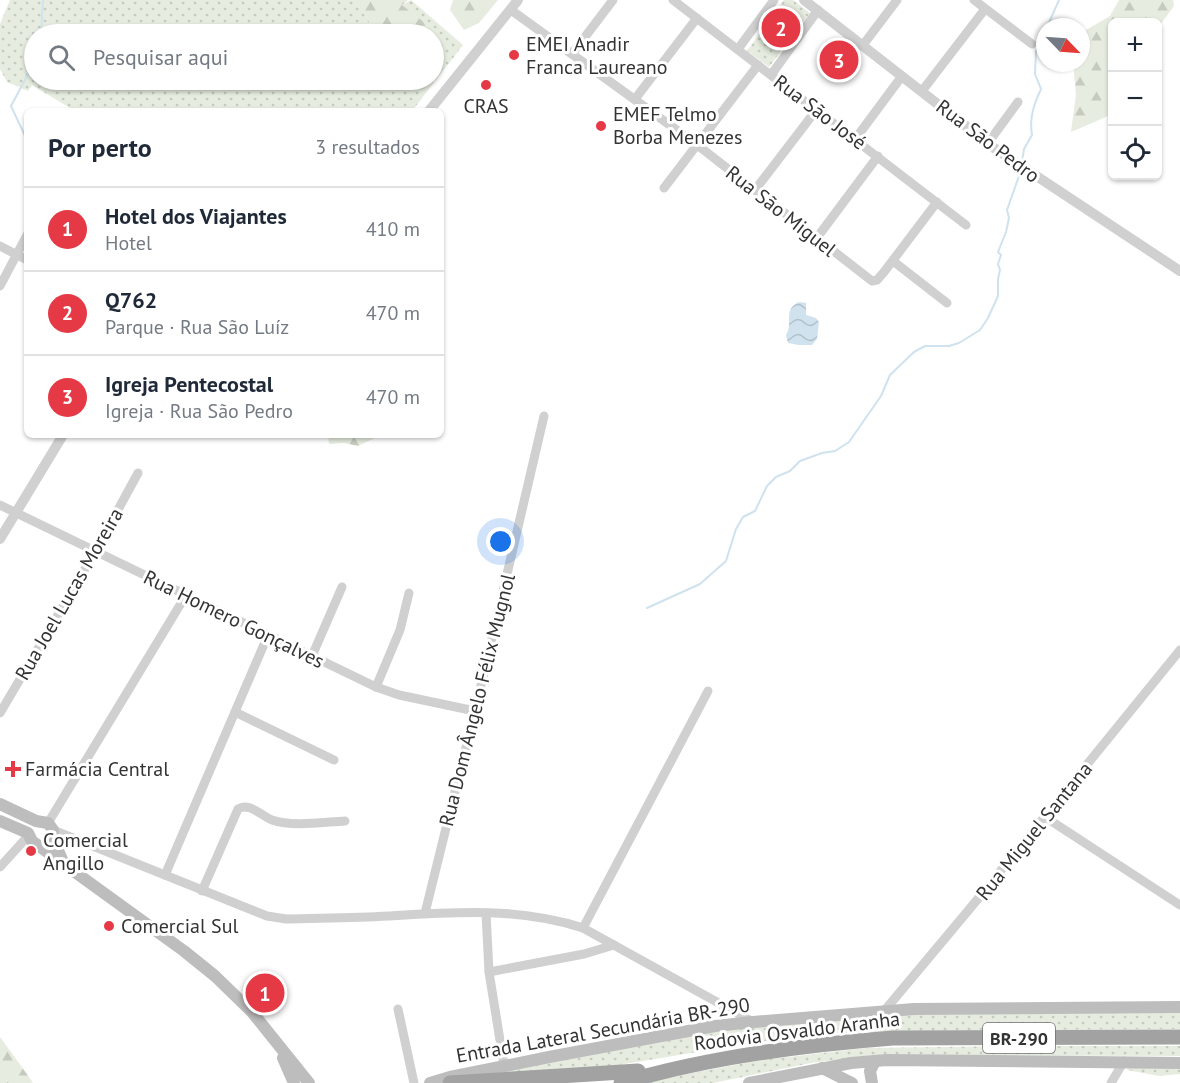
<!DOCTYPE html>
<html lang="pt">
<meta charset="utf-8">
<style>
:root{--surface:#fff;--page:#f2f2f3;--text:#1f2937;--muted:#747a83;--line:#e0e1e3;--accent:#e63946}
body{margin:0;font-family:"PT Sans",sans-serif;background:var(--page);color:var(--text)}
.controls{position:absolute;right:18px;top:18px;display:grid;overflow:hidden;border-radius:9px;box-shadow:0 2px 4px #0004}
.controls button{width:54px;height:54px;display:grid;place-items:center;padding:0;border:0;border-bottom:2px solid var(--line);background:var(--surface);color:var(--text);font:30px sans-serif}
.compass{position:absolute;left:1036px;top:18px;width:54px;height:54px;border-radius:50%;background:var(--surface);box-shadow:0 2px 4px #0004;rotate:115deg}
.you{position:absolute;left:501px;top:542px;width:21px;height:21px;margin:-15px;border:4px solid #fff;border-radius:50%;background:#1a73e8;box-shadow:0 0 0 9px #1a73e833}
.badge{display:grid;place-items:center;width:39px;height:39px;border-radius:50%;background:var(--accent);color:#fff;font-size:20px;font-weight:700}
.pin{position:absolute;translate:-50% -50%;border:3px solid #fff;box-shadow:0 2px 6px #0006}
.list{margin:0;padding:0;list-style:none}
h2{display:flex;justify-content:space-between;align-items:center;height:78px;margin:0;padding:0 24px;font-size:26px}
h2 small{font-size:20px;font-weight:400;color:var(--muted)}
.list li{display:grid;grid-template-columns:39px 1fr auto;gap:18px;align-items:center;box-sizing:border-box;height:84px;padding:0 24px;border-top:2px solid var(--line)}
.list b{display:block;font-size:22px;white-space:nowrap}
.list p{margin:0;font-size:20px;white-space:nowrap;color:var(--muted)}
.list em{font-size:20px;font-style:normal;color:var(--muted)}
.icon{flex:none;width:33px;height:33px;fill:none;stroke:currentColor;stroke-width:2;stroke-linecap:round;stroke-linejoin:round}
.map{position:relative;flex:none;width:1180px;height:1083px;overflow:hidden}
.search{position:absolute;background:var(--surface);box-shadow:0 2px 4px #0004;left:24px;top:24px;width:420px;height:66px;display:flex;align-items:center;gap:15px;box-sizing:border-box;padding:0 21px;border-radius:33px;color:var(--muted);font-size:22px}
.panel{position:absolute;background:var(--surface);box-shadow:0 2px 4px #0004;left:24px;top:108px;width:420px;height:330px;border-radius:9px}
.map>svg:first-child{display:block}
.grass{fill:url(#grass-dots)}
.forest{fill:url(#forest-firs)}
.water{fill:url(#water-waves)}
.lines{fill:none;stroke-linecap:round;stroke-linejoin:round}
.stream{stroke:#cfe2ee;stroke-width:2}
.minor{stroke:#d0d0d0;stroke-width:9}
.tertiary{stroke:#d0d0d0;stroke-width:10}
.secondary{stroke:#bdbdbd;stroke-width:12}
.trunk{stroke:#a2a2a2;stroke-width:15}
.poi-dot{fill:#e63946;stroke:#fff;stroke-width:2}
.labels{text-anchor:middle;dominant-baseline:central;stroke-width:6;stroke-linejoin:round;paint-order:stroke}
.shield{fill:#fff;stroke:#707070;stroke-width:1.5}
.shield-label{font-size:18px;font-weight:bold;fill:#333}
.poi-label{font-size:20px;fill:#333;stroke:#fff;text-anchor:start}
.street-label{font-size:20px;fill:#333;stroke:#fff}
</style>
<div class="map">
<svg width="1180" height="1083" viewBox="0 0 1180 1083">
<defs>
<pattern id="grass-dots" width="8" height="8" patternUnits="userSpaceOnUse" patternTransform="scale(1.5)"><rect width="8" height="8" fill="#e6ecdf"/><path d="M2 2h.1M6 6h.1" fill="none" stroke="#c6cbc0" stroke-width="1.8" stroke-linecap="round"/></pattern>
<pattern id="forest-firs" width="22" height="20" patternUnits="userSpaceOnUse" patternTransform="scale(1.5)"><rect width="22" height="20" fill="#e6ecdf"/><path d="M5 1l3.5 6h-7zM16 11l3.5 6h-7z" fill="#c6cbc0"/></pattern>
<pattern id="water-waves" width="16" height="10" patternUnits="userSpaceOnUse" patternTransform="scale(1.5)"><rect width="16" height="10" fill="#cfe2ee"/><path d="M0 5q4-4 8 0t8 0" fill="none" stroke="#b2c2cd"/></pattern>
</defs>
<rect width="100%" height="100%" fill="#fff"/>
<g class="grass">
<polygon points="10,0 354,0 378,34 34,34 34,80 434,80 432,34 434,31 402,5 411,0 463,45 412,111 75,111 32,85 28,91 7,82 0,69 0,24"/>
<polygon points="784,0 793,0 810,13 769,67 747,51"/>
<polygon points="1180,1012 1180,1029 972,1030 836,1033 764,1041 588,1070 467,1076 747,1025 873,1015"/>
<polygon points="1018,1046 1180,1046 1180,1056 914,1055 851,1058 811,1063 713,1083 637,1083 762,1060 866,1048"/>
<polygon points="1129,1065 1180,1065 1180,1074 1159,1076 1127,1070"/>
</g>
<g class="forest">
<polygon points="354,0 408,0 402,5 435,31 432,34 378,34"/>
<polygon points="453,0 498,0 479,23 464,30 450,10"/>
<polygon points="1119,0 1173,0 1174,6 1158,28 1158,22 1112,22 1112,105 1108,116 1071,132 1076,94 1073,63 1081,63 1081,33 1110,16"/>
<polygon points="328,435 381,435 358,446 344,443 329,444"/>
<polygon points="0,1037 29,1077 33,1083 0,1083"/>
</g>
<path class="water" d="M799,302L806,303V315L816,318L819,322L817,339L812,345H799L788,343L786,335C794,323 782,310 799,302Z"/>
<g class="lines">
<g class="stream">
<polyline points="1047,27 1059,0"/>
<polyline points="41,34 43,0"/>
<polyline points="27,140 11,106 34,63"/>
<path d="M1022,162L1024,149L1032,135C1029,118 1034,104 1041,89L1035,74L1036,51L1045,36"/>
<polyline points="647,608 700,584 726,561 736,529 743,517 755,511 767,486 776,477 790,471 800,461 822,453 835,451 849,442 881,396 890,375 914,352 925,346 949,346 959,343 980,330 988,318 998,296 998,279 1000,270 998,264 1001,255 998,252 1006,232 1009,218 1007,210 1019,176"/>
</g>
<g class="minor">
<polyline points="673,0 966,225"/>
<polyline points="974,0 1032,44"/>
<polyline points="511,10 696,144 872,281 877,280 884,272 937,202"/>
<polyline points="863,45 897,0"/>
<polyline points="738,49 774,0"/>
<polyline points="572,54 613,0"/>
<polyline points="771,75 818,10"/>
<polyline points="922,91 985,9"/>
<polyline points="635,99 697,18"/>
<polyline points="856,138 902,76"/>
<polyline points="988,143 1018,102"/>
<polyline points="664,188 758,65"/>
<polyline points="755,190 817,109"/>
<polyline points="816,239 878,156"/>
<polyline points="0,246 27,260"/>
<polyline points="893,261 947,303"/>
<polyline points="0,286 27,235"/>
<polyline points="0,505 376,687 399,695 475,711"/>
<polyline points="312,656 342,587"/>
<polyline points="376,687 400,630 409,593"/>
<polyline points="235,712 334,760"/>
<polyline points="0,713 95,552 138,473"/>
<polyline points="1045,817 1180,905"/>
<polyline points="48,823 186,595"/>
<path d="M53,830L267,916L286,919C320,918 354,918 388,916C452,912 521,907 583,928L753,1022"/>
<polyline points="0,867 29,835"/>
<polyline points="165,875 268,635"/>
<path d="M202,891L238,809C249,802 262,816 272,820C292,827 324,822 345,821"/>
<polyline points="425,913 475,711 544,416"/>
<polyline points="486,913 489,972 504,1065"/>
<polyline points="583,928 708,691"/>
<polyline points="489,972 584,954 614,945"/>
<polyline points="398,1009 414,1083"/>
<polyline points="885,1010 972,906 1180,650"/>
<polyline points="1111,1083 1124,1061"/>
</g>
<g class="tertiary">
<polyline points="804,0 994,148 1180,271"/>
<polyline points="429,111 518,0"/>
<polyline points="0,539 63,435"/>
</g>
<g class="secondary">
<polyline points="0,804 36,821 48,823 53,830 52,837 64,864"/>
<polyline points="0,821 28,833 32,841 184,951 215,976 252,1012 309,1083"/>
<polyline points="283,1058 294,1083"/>
<polyline points="822,1068 852,1083"/>
<polyline points="430,1083 450,1077 549,1057 715,1026 753,1022 914,1009 1180,1007"/>
<polyline points="749,1083 851,1063 887,1060 1180,1063"/>
<polyline points="872,1083 870,1071 875,1061"/>
</g>
<g class="trunk">
<polyline points="450,1083 638,1071"/>
<path d="M621,1083C709,1057 801,1045 893,1038L1180,1037"/>
</g>
</g>
<g class="poi-dot">
<circle cx="514" cy="55" r="6"/>
<circle cx="486" cy="85" r="6"/>
<circle cx="601" cy="126" r="6"/>
<path d="M10 760h6v6h6v6h-6v6h-6v-6h-6v-6h6z"/>
<circle cx="31" cy="851" r="6"/>
<circle cx="109" cy="926" r="6"/>
</g>
<g class="labels">
<rect class="shield" x="983" y="1023" width="72" height="30" rx="4.5"/>
<g class="shield-label">
<text x="1019" y="1038">BR-290</text>
</g>
<g class="poi-label">
<text x="526" y="44">EMEI Anadir<tspan x="526" dy="23">Franca Laureano</tspan></text>
<text x="486" y="106" text-anchor="middle">CRAS</text>
<text x="613" y="114">EMEF Telmo<tspan x="613" dy="23">Borba Menezes</tspan></text>
<text x="25" y="769">Farmácia Central</text>
<text x="43" y="840">Comercial<tspan x="43" dy="23">Angillo</tspan></text>
<text x="121" y="926">Comercial Sul</text>
</g>
<g class="street-label">
<text transform="translate(820 112) rotate(37)">Rua São José</text>
<text transform="translate(988 141) rotate(37)">Rua São Pedro</text>
<text transform="translate(781 211) rotate(38)">Rua São Miguel</text>
<text transform="translate(69 594) rotate(-60)">Rua Joel Lucas Moreira</text>
<text transform="translate(234 619) rotate(26)">Rua Homero Gonçalves</text>
<text transform="translate(477 700) rotate(-76)">Rua Dom Ângelo Félix Mugnol</text>
<text transform="translate(1034 831) rotate(-51)">Rua Miguel Santana</text>
<text transform="translate(603 1030) rotate(-10)">Entrada Lateral Secundária BR-290</text>
<text transform="translate(797 1031) rotate(-7)">Rodovia Osvaldo Aranha</text>
</g>
</g>
</svg>
<div class="controls">
<button>+</button>
<button>−</button>
<button><svg class="icon" aria-label="locate" viewBox="0 0 24 24"><circle cx="12" cy="12" r="6"/><path d="M12 2v4M12 18v4M2 12h4M18 12h4"/></svg></button>
</div>
<svg class="compass" viewBox="-18 -18 36 36"><path d="M0-13l5 13h-10z" fill="#e53935"/><path d="M0 13l5-13h-10z" fill="#747a83"/></svg>
<div class="you"></div>
<div class="pin badge" style="left:265px;top:993px">1</div>
<div class="pin badge" style="left:781px;top:28px">2</div>
<div class="pin badge" style="left:839px;top:60px">3</div>
<div class="search"><svg class="icon" aria-label="search" viewBox="0 0 24 24"><circle cx="10" cy="10" r="6"/><path d="M15 15l6 6"/></svg>Pesquisar aqui</div>
<section class="panel">
<h2>Por perto<small>3 resultados</small></h2>
<ul class="list">
<li><span class="badge">1</span><div><b>Hotel dos Viajantes</b><p>Hotel</p></div><em>410 m</em></li>
<li><span class="badge">2</span><div><b>Q762</b><p>Parque · Rua São Luíz</p></div><em>470 m</em></li>
<li><span class="badge">3</span><div><b>Igreja Pentecostal</b><p>Igreja · Rua São Pedro</p></div><em>470 m</em></li>
</ul>
</section>
</div>
